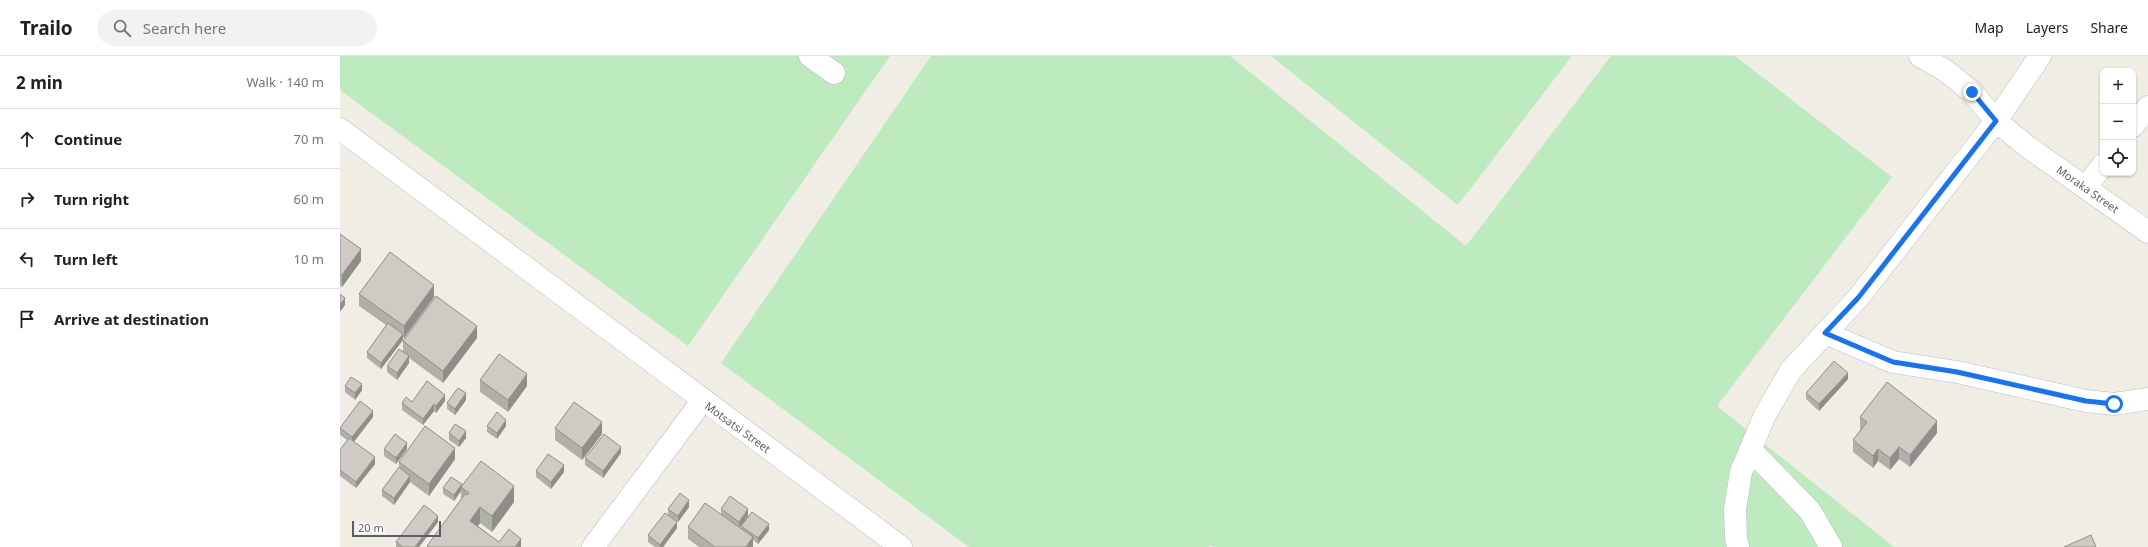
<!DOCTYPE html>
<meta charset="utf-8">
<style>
:root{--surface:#fff;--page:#f2f2f2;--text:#222;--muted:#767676;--line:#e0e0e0}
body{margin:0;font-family:"Noto Sans",sans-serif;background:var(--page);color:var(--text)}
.controls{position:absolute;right:12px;top:12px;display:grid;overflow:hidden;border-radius:8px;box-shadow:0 1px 3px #0004}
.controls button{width:36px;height:36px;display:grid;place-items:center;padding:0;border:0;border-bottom:1px solid var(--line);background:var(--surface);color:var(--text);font:20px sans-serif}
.scale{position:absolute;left:12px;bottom:10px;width:89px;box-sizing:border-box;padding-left:4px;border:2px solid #5c6066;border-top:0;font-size:11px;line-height:14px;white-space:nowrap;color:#5c6066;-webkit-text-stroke:3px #fff;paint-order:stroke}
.stop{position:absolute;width:12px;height:12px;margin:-9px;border:3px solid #1a73e8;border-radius:50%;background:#fff}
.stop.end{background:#1a73e8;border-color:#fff;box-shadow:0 1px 4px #0008}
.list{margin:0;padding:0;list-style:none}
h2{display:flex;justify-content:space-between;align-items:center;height:52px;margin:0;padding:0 16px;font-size:17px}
h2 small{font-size:13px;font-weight:400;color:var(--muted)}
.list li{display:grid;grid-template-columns:26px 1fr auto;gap:12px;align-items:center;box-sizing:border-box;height:60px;padding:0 16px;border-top:1px solid var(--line)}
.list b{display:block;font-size:15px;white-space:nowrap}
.list em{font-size:13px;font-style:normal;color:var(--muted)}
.icon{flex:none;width:22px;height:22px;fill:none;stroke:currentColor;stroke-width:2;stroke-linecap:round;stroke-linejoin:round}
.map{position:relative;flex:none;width:1808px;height:491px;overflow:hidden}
header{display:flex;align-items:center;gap:24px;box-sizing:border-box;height:56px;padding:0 20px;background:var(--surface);border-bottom:1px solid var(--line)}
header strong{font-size:19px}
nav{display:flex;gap:22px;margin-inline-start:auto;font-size:14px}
.search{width:280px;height:36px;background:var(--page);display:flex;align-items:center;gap:10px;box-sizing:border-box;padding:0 14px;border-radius:22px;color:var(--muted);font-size:15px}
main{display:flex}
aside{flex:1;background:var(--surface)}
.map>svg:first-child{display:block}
.green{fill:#beeac0}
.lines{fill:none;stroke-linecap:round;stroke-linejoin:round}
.minor-casing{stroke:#b9bcc1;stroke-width:23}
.minor{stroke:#fff;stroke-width:22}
.wall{fill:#b0afa8}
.shaded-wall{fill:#908e88}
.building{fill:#cdcbc3;stroke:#908e88}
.route{stroke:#1a73e8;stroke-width:5}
.labels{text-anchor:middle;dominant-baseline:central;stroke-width:3;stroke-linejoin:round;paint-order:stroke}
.street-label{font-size:11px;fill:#5c6066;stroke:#fff}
</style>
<header>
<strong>Trailo</strong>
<div class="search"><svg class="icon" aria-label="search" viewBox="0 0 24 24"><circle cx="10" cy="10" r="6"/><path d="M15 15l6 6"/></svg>Search here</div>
<nav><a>Map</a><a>Layers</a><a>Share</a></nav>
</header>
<main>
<aside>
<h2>2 min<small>Walk · 140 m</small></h2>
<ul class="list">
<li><svg class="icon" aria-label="ahead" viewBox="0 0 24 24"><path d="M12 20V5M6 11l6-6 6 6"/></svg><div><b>Continue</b></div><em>70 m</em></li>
<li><svg class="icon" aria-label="right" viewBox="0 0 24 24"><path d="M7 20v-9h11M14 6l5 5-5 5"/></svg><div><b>Turn right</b></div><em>60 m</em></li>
<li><svg class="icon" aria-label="left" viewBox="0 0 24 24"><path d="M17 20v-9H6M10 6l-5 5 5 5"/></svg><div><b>Turn left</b></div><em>10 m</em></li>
<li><svg class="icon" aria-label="arrive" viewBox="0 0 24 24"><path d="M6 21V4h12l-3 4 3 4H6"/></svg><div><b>Arrive at destination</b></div></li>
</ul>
</aside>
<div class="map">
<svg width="1808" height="491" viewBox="0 0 1808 491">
<rect width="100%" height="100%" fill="#f0eee4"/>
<g class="green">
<polygon points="0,0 550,0 348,290 0,34"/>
<polygon points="591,0 890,0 1126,190 1271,0 1395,0 1552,121 1377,350 1554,491 874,491 870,489 869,491 629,491 381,307"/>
<polygon points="931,0 1232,0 1118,149"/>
</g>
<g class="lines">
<g class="minor-casing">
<g id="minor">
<polyline points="470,0 494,17"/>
<polyline points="1580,0 1606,15 1632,36 1656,65 1688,91 1808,176"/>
<polyline points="1793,70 1808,51"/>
<polyline points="0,73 561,491"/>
<polyline points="1746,131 1763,109"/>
<polyline points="1485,277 1553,306 1617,316 1746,345 1774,348 1808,343"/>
<polyline points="1411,394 1470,455 1491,491"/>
<polyline points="253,491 363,344"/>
<polyline points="1398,491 1396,482 1395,453 1401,416 1425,359 1451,314 1518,242 1656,65 1700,0"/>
</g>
</g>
<use href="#minor" class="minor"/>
</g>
<g class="wall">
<polygon points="0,178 21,205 2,231 0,230"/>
<polygon points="19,238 94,241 64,282 63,281 63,284 41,313 27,302 27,296 46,269 19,250"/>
<polygon points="137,282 103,327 69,302 69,307 57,324 47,316 47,310 63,296 63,285"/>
<polygon points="1508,323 1479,355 1466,343 1466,337"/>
<polygon points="140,324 187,330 168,356 140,336"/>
<polygon points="5,330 22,334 15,344 5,336"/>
<polygon points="126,344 115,359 107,353 107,347"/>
<polygon points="105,345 96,357 94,355 83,369 62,354 62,347 72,346"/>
<polygon points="33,361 14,386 35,408 16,432 0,420 0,394 7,384 0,379 0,372"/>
<polygon points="1520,361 1597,377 1570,411 1559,403 1550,414 1538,405 1533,412 1513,396 1513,384 1521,373 1520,373"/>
<polygon points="147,370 166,370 157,383 147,376"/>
<polygon points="215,372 262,378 242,404 215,384"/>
<polygon points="109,377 126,382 119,391 109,384"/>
<polygon points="44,393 67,393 56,408 44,400"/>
<polygon points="281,397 263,422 245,409 245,402"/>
<polygon points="115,403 89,440 70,426 54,449 42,440 42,434 59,411 59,406"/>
<polygon points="196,415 224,416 211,433 196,421"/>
<polygon points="122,431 174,446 152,476 140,467 138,470 159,486 181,491 87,491 87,490 121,443 121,435 114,445 103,438 103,432"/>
<polygon points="349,451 338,466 328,459 328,453"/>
<polygon points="381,453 408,460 400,471 401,473 401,470 429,474 418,488 413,484 413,491 359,491 348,483 348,471 381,458"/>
<polygon points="98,466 79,491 56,491 56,486"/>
<polygon points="337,472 323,491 315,491 308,486 308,479"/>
</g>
<g class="shaded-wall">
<polygon points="21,193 21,205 2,231 2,219"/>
<polygon points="94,229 94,241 64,282 64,270"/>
<polygon points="5,242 5,249 0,256 0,249"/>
<polygon points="137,270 137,282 103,327 103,315"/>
<polygon points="63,278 63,284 41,313 41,307"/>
<polygon points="69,300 69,307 57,324 57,317"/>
<polygon points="1508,317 1508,323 1479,355 1479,348"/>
<polygon points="187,318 187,330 168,356 168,344"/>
<polygon points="22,328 22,334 15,344 15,337"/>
<polygon points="126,337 126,344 115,359 115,353"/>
<polygon points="105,339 105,345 96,357 96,350"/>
<polygon points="94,348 94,355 83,369 83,363"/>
<polygon points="33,355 33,361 12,388 12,381"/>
<polygon points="166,364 166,370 157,383 157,377"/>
<polygon points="1597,365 1597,377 1570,411 1570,399"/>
<polygon points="262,366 262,378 242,404 242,392"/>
<polygon points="126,375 126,382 119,391 119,385"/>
<polygon points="67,387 67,393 56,408 56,402"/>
<polygon points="281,391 281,397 263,422 263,415"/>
<polygon points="1559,391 1559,403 1550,414 1550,402"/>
<polygon points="115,392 115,403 89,440 89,428"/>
<polygon points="1538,393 1538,405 1533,412 1533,400"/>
<polygon points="35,401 35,408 16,432 16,426"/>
<polygon points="224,409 224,416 211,433 211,426"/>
<polygon points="70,420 70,426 54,449 54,442"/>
<polygon points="122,428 121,435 114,445 114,439"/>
<polygon points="174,430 174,446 152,476 152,460"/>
<polygon points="349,444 349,451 338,466 338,460"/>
<polygon points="140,451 140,467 130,481 130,465"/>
<polygon points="408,453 408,460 399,472 399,466"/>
<polygon points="98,460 98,466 79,491 75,491"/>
<polygon points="337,466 337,472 323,491 320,491 320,489"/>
<polygon points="429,468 429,474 418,488 418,482"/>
<polygon points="413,481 413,491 406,491"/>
<polygon points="181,483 181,491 175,491"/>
</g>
<g class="building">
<polygon points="0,178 21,193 2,219 0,218"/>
<polygon points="50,196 94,229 64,270 19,238"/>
<polygon points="0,238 5,242 0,249"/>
<polygon points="96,240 137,270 103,315 63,285"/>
<polygon points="48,267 63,278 41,307 27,296"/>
<polygon points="59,293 69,300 57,317 47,310"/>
<polygon points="159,298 187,318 168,344 140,324"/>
<polygon points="1494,305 1508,317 1479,348 1466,337"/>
<polygon points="11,321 22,328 15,337 5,330"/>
<polygon points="87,325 105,339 96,350 94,348 83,363 62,347 66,341 72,346"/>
<polygon points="1547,326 1597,365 1570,399 1559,391 1550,402 1538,393 1533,400 1513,384 1527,366 1520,361"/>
<polygon points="118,332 126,337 115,353 107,347"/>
<polygon points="20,345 33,355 12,381 0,372"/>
<polygon points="234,346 262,366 242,392 215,372"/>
<polygon points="157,356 166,364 157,377 147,370"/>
<polygon points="115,368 126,375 119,385 109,377"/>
<polygon points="85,370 115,392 89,428 59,406"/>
<polygon points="55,378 67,387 56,402 44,393"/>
<polygon points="264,378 281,391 263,415 245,402"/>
<polygon points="9,382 35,401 16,426 0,414 0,394"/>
<polygon points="208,398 224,409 211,426 196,415"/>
<polygon points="141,405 174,430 152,460 140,451 130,465 159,486 169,473 181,483 175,491 89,491 87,490 125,438 127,439 129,437 121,431"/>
<polygon points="59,411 70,420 54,442 42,434"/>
<polygon points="111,421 122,428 114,439 103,432"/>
<polygon points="340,437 349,444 338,460 328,453"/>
<polygon points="390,440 408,453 399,466 381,453"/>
<polygon points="365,447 413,481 406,491 375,491 348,471"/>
<polygon points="84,449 98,460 75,491 63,491 56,486"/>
<polygon points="412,456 429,468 418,482 401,470"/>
<polygon points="325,457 337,466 320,489 308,479"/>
<polygon points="1751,479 1756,491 1724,491"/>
</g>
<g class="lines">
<polyline class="route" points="1632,36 1656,65 1518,242 1485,277 1553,306 1617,316 1746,345 1774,348"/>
</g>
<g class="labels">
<g class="street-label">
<text transform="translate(1748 133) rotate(35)">Moraka Street</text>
<text transform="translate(398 371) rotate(36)">Motsatsi Street</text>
</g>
</g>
</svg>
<div class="controls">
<button>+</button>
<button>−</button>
<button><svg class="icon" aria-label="locate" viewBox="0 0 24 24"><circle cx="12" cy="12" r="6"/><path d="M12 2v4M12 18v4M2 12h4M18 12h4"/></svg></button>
</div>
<div class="scale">20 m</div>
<div class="stop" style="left:1774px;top:348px"></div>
<div class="stop end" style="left:1632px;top:36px"></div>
</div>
</main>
